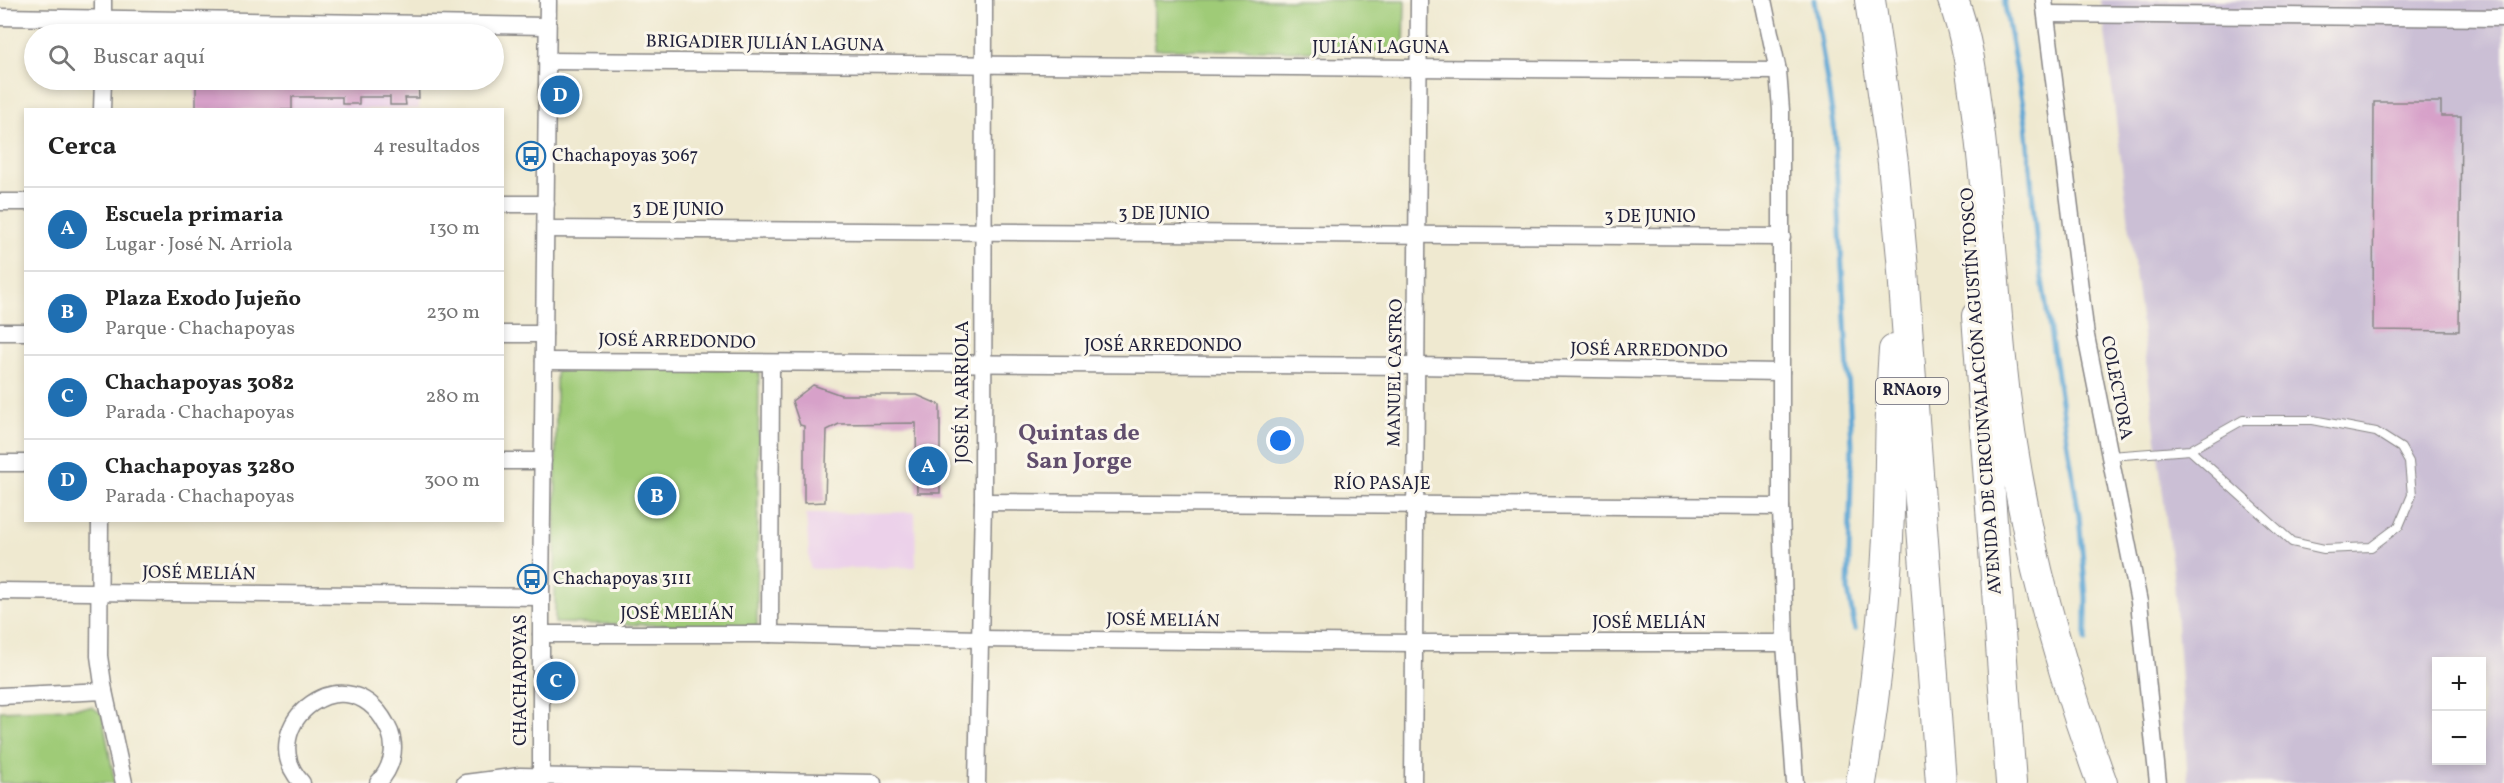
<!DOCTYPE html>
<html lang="es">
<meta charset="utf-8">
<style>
:root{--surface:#fff;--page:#f6f6f6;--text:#222;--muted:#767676;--line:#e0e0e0;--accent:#1f6fb2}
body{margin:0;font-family:Vollkorn,serif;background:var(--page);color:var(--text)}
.controls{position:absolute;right:18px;bottom:18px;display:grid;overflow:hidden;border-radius:0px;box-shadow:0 3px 9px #0003}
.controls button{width:54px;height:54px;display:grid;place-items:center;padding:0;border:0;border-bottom:2px solid var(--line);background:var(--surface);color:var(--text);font:30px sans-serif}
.you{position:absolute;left:1281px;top:441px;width:21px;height:21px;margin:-15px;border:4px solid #fff;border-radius:50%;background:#1a73e8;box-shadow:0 0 0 9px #1a73e833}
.badge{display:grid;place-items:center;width:39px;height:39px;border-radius:50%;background:var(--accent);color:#fff;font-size:20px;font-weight:700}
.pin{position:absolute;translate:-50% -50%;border:3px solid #fff;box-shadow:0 2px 6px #0006}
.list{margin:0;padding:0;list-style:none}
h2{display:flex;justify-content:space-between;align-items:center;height:78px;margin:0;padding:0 24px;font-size:26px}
h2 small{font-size:20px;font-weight:400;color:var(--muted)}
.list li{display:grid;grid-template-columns:39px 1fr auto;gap:18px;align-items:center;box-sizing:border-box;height:84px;padding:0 24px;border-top:2px solid var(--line)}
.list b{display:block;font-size:22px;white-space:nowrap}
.list p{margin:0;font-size:20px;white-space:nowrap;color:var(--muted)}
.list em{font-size:20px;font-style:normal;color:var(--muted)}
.icon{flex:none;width:33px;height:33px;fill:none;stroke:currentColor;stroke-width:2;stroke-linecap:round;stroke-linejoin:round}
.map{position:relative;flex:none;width:2504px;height:783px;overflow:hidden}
.search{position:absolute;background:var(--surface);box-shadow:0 3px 9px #0003;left:24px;top:24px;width:480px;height:66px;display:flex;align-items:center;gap:15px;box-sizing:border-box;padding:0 21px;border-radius:33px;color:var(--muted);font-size:22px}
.panel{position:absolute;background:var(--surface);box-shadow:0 3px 9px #0003;left:24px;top:108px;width:480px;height:414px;border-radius:0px}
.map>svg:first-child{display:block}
.built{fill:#ecd1ea}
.industrial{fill:#cbbfd5;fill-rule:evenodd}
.green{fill:#9fcb77;stroke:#607659;stroke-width:1.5}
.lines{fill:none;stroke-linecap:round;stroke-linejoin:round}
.stream{stroke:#5ca6d4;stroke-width:5}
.building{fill:#d7a1c9}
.service-casing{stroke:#888686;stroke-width:10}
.minor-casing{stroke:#888686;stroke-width:19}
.motorway-casing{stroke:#888686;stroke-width:32}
.service{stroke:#fff;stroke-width:8}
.minor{stroke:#fff;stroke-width:16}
.motorway{stroke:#fff;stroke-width:30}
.labels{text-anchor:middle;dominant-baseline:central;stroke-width:6;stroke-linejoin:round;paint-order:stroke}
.shield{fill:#fbf7ec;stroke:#636270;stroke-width:1.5}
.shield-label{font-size:16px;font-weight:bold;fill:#22223b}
.street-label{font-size:18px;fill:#22223b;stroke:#fbf7ec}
.poi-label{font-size:18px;fill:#22223b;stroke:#fbf7ec;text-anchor:start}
.district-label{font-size:24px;font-weight:bold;fill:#614e6d;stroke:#fbf7ec}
</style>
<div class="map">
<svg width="2504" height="783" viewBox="0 0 2504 783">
<rect width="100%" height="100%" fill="#fbf7ec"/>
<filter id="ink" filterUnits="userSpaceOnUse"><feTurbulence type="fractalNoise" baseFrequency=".0167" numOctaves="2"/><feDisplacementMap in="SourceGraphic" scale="12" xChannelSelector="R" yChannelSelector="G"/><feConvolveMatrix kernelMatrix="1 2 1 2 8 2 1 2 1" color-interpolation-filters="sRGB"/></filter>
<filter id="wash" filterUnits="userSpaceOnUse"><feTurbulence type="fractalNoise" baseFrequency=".008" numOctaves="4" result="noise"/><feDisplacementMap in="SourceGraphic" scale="24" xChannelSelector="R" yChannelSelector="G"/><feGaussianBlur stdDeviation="1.35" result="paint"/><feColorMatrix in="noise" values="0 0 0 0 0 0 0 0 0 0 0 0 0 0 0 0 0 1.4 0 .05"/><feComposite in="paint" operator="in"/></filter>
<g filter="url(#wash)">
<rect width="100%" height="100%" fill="#efe9d0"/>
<g class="built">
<polygon points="196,80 418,80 419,109 195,110"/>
<polygon points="915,512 916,567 810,569 806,514"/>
</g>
<path class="industrial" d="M2101,0H2504V783H2188L2174,582ZM2436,662H2482V760H2436Z"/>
<g class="green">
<polygon points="1155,0 1405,0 1404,52 1155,49"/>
<polygon points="759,368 757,627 555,623 556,370"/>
<polygon points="92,707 102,714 115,783 0,783 0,711"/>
</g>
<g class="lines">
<g class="stream">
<polyline points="1814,0 1834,125 1852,444 1848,590 1855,629"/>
<polyline points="2004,0 2026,123 2037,247 2079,516 2086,597 2086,640"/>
</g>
</g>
<g id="blocks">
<g class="building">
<polygon points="196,80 418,80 419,98 405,98 406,105 390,105 390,97 359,97 359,104 342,104 342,97 292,97 292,110 196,110"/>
<polygon points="2374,102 2441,102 2441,116 2461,116 2459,331 2373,330"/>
<polygon points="813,385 841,395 917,395 940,405 940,493 917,493 916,423 839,424 827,430 825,502 804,503 804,426 800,425 792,401"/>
</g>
</g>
</g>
<g filter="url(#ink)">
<use href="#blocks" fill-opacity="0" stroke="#888686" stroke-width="1.5"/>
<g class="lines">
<g class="service-casing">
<polyline id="service" points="2110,456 2190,450 2292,542 2324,549 2371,547 2399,526 2412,495 2409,462 2401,448 2376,432 2313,420 2243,420 2190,450"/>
</g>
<g class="minor-casing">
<g id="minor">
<polyline points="1763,0 1778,71 1781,110 1781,507 1785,643 1795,783"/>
<polyline points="2044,0 2086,336 2139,602 2158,783"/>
<polyline points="2046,14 2504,18"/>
<polyline points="0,17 547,26"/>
<polyline points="103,34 103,0"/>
<polyline points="547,61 1778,71"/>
<polyline points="102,110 103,80"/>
<polyline points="0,202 26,202"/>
<polyline points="502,204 546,204"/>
<polyline points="546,229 1782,237"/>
<polyline points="0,332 26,332"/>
<polyline points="502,334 544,334"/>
<polyline points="544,361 1416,366 1781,372"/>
<polyline points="502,461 543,461"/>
<polyline points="0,463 26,463"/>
<polyline points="983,502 1781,507"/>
<polyline points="100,520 99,656 104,691 124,783"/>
<polyline points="0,591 541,597"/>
<polyline points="541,634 770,634 980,639 1415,643 1785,643"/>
<polyline points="770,634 771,363"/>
<polyline points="0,696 104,691"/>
<path d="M302,783C249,726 352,645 390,732C397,750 391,769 378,783"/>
<polyline points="465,783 520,776 873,783"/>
<polyline points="541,783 541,597 548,0"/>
<polyline points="977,783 983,502 984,0"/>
<polyline points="1413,783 1419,0"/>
</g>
</g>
<g class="motorway-casing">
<g id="motorway">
<polyline points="1870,0 1893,163 1902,258 1941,783"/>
<path d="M1953,0C1969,42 1973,84 1979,129C1988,202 1993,276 2000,350C2014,497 2051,645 2102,783"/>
<polyline points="1977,316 2011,783"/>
<path d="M1861,783C1874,702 1884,620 1888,538C1891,475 1889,412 1894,350"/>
</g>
</g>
<use href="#service" class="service"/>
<use href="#minor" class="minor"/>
<use href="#motorway" class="motorway"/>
</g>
</g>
<defs>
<g id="bus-ring" transform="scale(1.5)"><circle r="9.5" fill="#fbf7ec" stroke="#1f6fb2" stroke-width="1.5"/><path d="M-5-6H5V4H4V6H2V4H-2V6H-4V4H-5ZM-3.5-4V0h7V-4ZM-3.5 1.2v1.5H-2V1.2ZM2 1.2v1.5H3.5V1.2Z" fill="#1f6fb2"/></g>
</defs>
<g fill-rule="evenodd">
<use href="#bus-ring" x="531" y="156"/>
<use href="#bus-ring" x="532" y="579"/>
</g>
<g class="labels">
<rect class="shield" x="1876" y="378" width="72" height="26" rx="4.5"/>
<g class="shield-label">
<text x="1912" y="391">RNA019</text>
</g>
<g class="street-label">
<text transform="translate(765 44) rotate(1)">BRIGADIER JULIÁN LAGUNA</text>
<text x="1381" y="48">JULIÁN LAGUNA</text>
<text x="678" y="210">3 DE JUNIO</text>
<text x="1164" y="214">3 DE JUNIO</text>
<text x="1650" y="217">3 DE JUNIO</text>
<text transform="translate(677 342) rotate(1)">JOSÉ ARREDONDO</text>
<text x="1163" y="346">JOSÉ ARREDONDO</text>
<text transform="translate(1649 351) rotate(1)">JOSÉ ARREDONDO</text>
<text transform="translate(1396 373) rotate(-89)">MANUEL CASTRO</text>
<text transform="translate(2116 388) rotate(79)">COLECTORA</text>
<text transform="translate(1982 391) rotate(-94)">AVENIDA DE CIRCUNVALACIÓN AGUSTÍN TOSCO</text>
<text transform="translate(963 392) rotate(-90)">JOSÉ N. ARRIOLA</text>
<text x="1382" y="484">RÍO PASAJE</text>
<text transform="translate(199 574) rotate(1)">JOSÉ MELIÁN</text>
<text x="677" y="614">JOSÉ MELIÁN</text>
<text transform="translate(1163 621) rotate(1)">JOSÉ MELIÁN</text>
<text x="1649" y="623">JOSÉ MELIÁN</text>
<text transform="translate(521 680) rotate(-90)">CHACHAPOYAS</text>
</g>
<g class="poi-label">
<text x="552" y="156">Chachapoyas 3067</text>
<text x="553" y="579">Chachapoyas 3111</text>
</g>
<g class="district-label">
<text x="1079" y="434">Quintas de<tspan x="1079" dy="28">San Jorge</tspan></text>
</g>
</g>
</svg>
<div class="controls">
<button>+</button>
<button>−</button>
</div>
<div class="you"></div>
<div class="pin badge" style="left:928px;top:466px">A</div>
<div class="pin badge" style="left:657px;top:496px">B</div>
<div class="pin badge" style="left:556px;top:681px">C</div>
<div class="pin badge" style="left:560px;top:95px">D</div>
<div class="search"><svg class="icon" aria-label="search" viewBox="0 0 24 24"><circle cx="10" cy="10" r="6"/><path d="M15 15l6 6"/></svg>Buscar aquí</div>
<section class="panel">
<h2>Cerca<small>4 resultados</small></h2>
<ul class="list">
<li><span class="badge">A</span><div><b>Escuela primaria</b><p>Lugar · José N. Arriola</p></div><em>130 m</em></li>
<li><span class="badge">B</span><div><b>Plaza Exodo Jujeño</b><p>Parque · Chachapoyas</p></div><em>230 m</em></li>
<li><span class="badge">C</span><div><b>Chachapoyas 3082</b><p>Parada · Chachapoyas</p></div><em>280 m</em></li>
<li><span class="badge">D</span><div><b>Chachapoyas 3280</b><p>Parada · Chachapoyas</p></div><em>300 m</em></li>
</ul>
</section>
</div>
